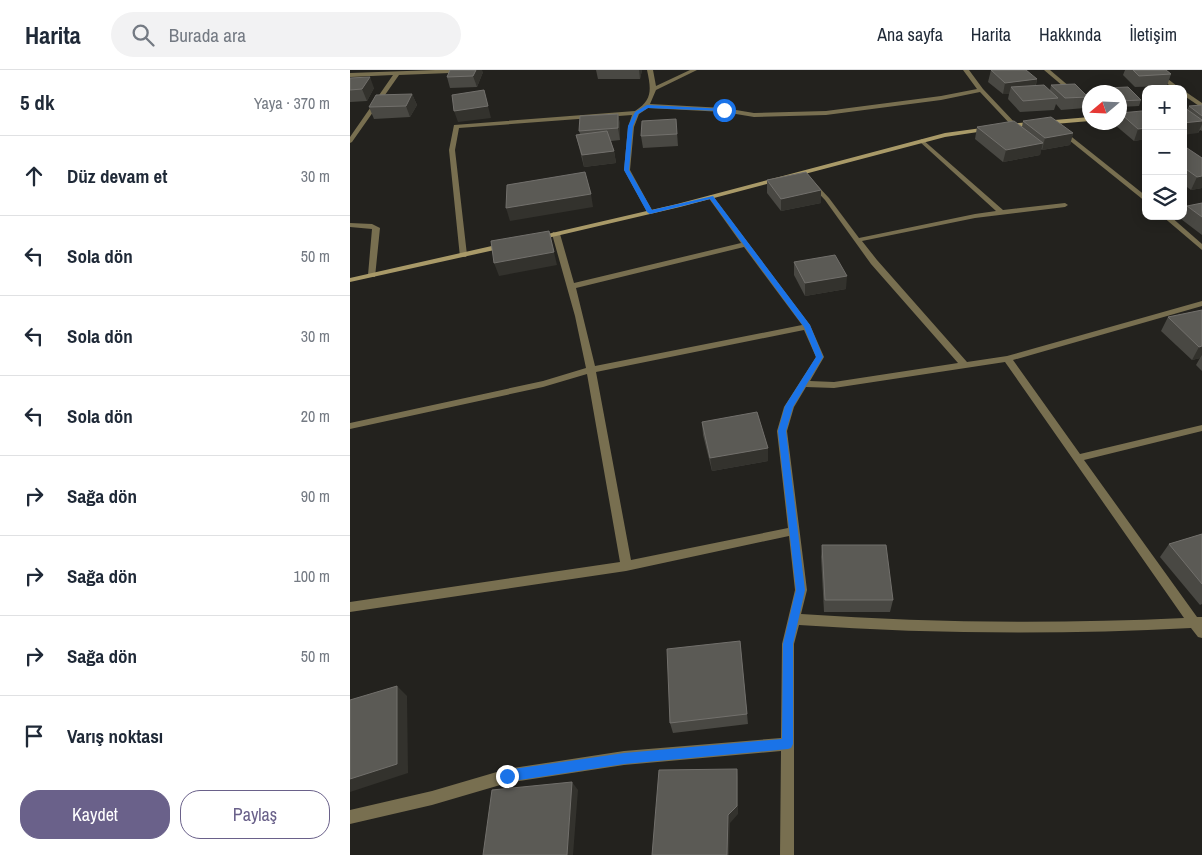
<!DOCTYPE html>
<html lang="tr">
<meta charset="utf-8">
<style>
:root{--surface:#fff;--page:#f2f2f3;--text:#1f2937;--muted:#747a83;--line:#e0e1e3;--accent:#6a618a}
body{margin:0;font-family:"Archivo Narrow",sans-serif;background:var(--page);color:var(--text)}
.controls{position:absolute;right:15px;top:15px;display:grid;overflow:hidden;border-radius:10px;box-shadow:0 2px 12px #0003}
.controls button{width:45px;height:45px;display:grid;place-items:center;padding:0;border:0;border-bottom:1px solid var(--line);background:var(--surface);color:var(--text);font:25px sans-serif}
.compass{position:absolute;left:732px;top:15px;width:45px;height:45px;border-radius:50%;background:var(--surface);box-shadow:0 2px 12px #0003;rotate:251deg}
.stop{position:absolute;width:15px;height:15px;margin:-11px;border:4px solid #1a73e8;border-radius:50%;background:#fff}
.stop.end{background:#1a73e8;border-color:#fff;box-shadow:0 1px 5px #0008}
.list{margin:0;padding:0;list-style:none}
h2{display:flex;justify-content:space-between;align-items:center;height:65px;margin:0;padding:0 20px;font-size:21px}
h2 small{font-size:16px;font-weight:400;color:var(--muted)}
.list li{display:grid;grid-template-columns:32px 1fr auto;gap:15px;align-items:center;box-sizing:border-box;height:80px;padding:0 20px;border-top:1px solid var(--line)}
.list b{display:block;font-size:19px;white-space:nowrap}
.list em{font-size:16px;font-style:normal;color:var(--muted)}
.actions{display:flex;gap:10px;padding:15px 20px}
.actions a{flex:1;padding:11px 0;border:1px solid var(--accent);border-radius:20px;text-align:center;font-size:18px;color:var(--accent)}
.actions .main{background:var(--accent);color:#fff}
.icon{flex:none;width:28px;height:28px;fill:none;stroke:currentColor;stroke-width:2;stroke-linecap:round;stroke-linejoin:round}
.map{position:relative;flex:none;width:852px;height:785px;overflow:hidden}
header{display:flex;align-items:center;gap:30px;box-sizing:border-box;height:70px;padding:0 25px;background:var(--surface);border-bottom:1px solid var(--line)}
header strong{font-size:24px}
nav{display:flex;gap:28px;margin-inline-start:auto;font-size:18px}
.search{width:350px;height:45px;background:var(--page);display:flex;align-items:center;gap:12px;box-sizing:border-box;padding:0 18px;border-radius:28px;color:var(--muted);font-size:19px}
main{display:flex}
aside{flex:1;background:var(--surface)}
.map>svg:first-child{display:block}
.lines{fill:none;stroke-linecap:round;stroke-linejoin:round}
.street{fill:#786f50;fill-rule:evenodd}
.secondary{fill:#a99a68;fill-rule:evenodd}
.wall{fill:#494843}
.shaded-wall{fill:#33322d}
.building{fill:#5b5a55;stroke:#72706c}
.route{fill:#1a73e8}
</style>
<header>
<strong>Harita</strong>
<div class="search"><svg class="icon" aria-label="search" viewBox="0 0 24 24"><circle cx="10" cy="10" r="6"/><path d="M15 15l6 6"/></svg>Burada ara</div>
<nav><a>Ana sayfa</a><a>Harita</a><a>Hakkında</a><a>İletişim</a></nav>
</header>
<main>
<aside>
<h2>5 dk<small>Yaya · 370 m</small></h2>
<ul class="list">
<li><svg class="icon" aria-label="ahead" viewBox="0 0 24 24"><path d="M12 20V5M6 11l6-6 6 6"/></svg><div><b>Düz devam et</b></div><em>30 m</em></li>
<li><svg class="icon" aria-label="left" viewBox="0 0 24 24"><path d="M17 20v-9H6M10 6l-5 5 5 5"/></svg><div><b>Sola dön</b></div><em>50 m</em></li>
<li><svg class="icon" aria-label="left" viewBox="0 0 24 24"><path d="M17 20v-9H6M10 6l-5 5 5 5"/></svg><div><b>Sola dön</b></div><em>30 m</em></li>
<li><svg class="icon" aria-label="left" viewBox="0 0 24 24"><path d="M17 20v-9H6M10 6l-5 5 5 5"/></svg><div><b>Sola dön</b></div><em>20 m</em></li>
<li><svg class="icon" aria-label="right" viewBox="0 0 24 24"><path d="M7 20v-9h11M14 6l5 5-5 5"/></svg><div><b>Sağa dön</b></div><em>90 m</em></li>
<li><svg class="icon" aria-label="right" viewBox="0 0 24 24"><path d="M7 20v-9h11M14 6l5 5-5 5"/></svg><div><b>Sağa dön</b></div><em>100 m</em></li>
<li><svg class="icon" aria-label="right" viewBox="0 0 24 24"><path d="M7 20v-9h11M14 6l5 5-5 5"/></svg><div><b>Sağa dön</b></div><em>50 m</em></li>
<li><svg class="icon" aria-label="arrive" viewBox="0 0 24 24"><path d="M6 21V4h12l-3 4 3 4H6"/></svg><div><b>Varış noktası</b></div></li>
</ul>
<div class="actions"><a class="main">Kaydet</a><a>Paylaş</a></div>
</aside>
<div class="map">
<svg width="852" height="785" viewBox="0 0 852 785">
<rect width="100%" height="100%" fill="#23221e"/>
<g class="lines">
<g class="street">
<polygon points="85,0 128,0 125,2 49,5 2,72 0,73 0,67 43,5 0,7 0,3"/>
<path d="M297,0H303L306,16L340,0H347L306,20L300,34L374,38L404,43L476,41L591,26L627,19L613,0H619L633,19L667,55L662,56L630,22L591,30L476,45L404,47L374,42L298,38L289,44L284,57L280,100L303,142L300,144L297,142L274,100L278,57L282,45L109,58L105,80L117,185L116,187H110L99,80L104,55L285,41C303,30 301,19 297,0Z"/>
<polygon points="694,0 700,0 740,34 740,39"/>
<polygon points="800,0 806,0 831,19 824,19"/>
<polygon points="833,20 852,33 852,38 833,25"/>
<polygon points="709,60 713,60 796,126 796,132 709,62"/>
<path d="M572,69L653,140L715,133L718,135L715,137L625,148L512,171L527,190L617,292L657,286L852,231V236L663,290L730,384L852,355V361L734,390L847,547H852V568L848,567L841,558C710,565 580,564 449,555L444,574V785H430L431,681L274,695L157,713L82,735L0,754V740L82,721L157,699L274,681L431,668L432,574L445,520L439,466L276,501L0,542V532L270,492L237,304L193,317L0,359V353L193,311L236,298L225,246L202,164L203,162L210,164L224,213L391,173L358,127L361,125L363,126L460,255L474,287L460,311L484,312L608,293L521,194L475,130L460,114L465,113L479,128L509,168L625,144L646,141L570,72L569,71ZM394,177L452,255L245,296L226,218ZM454,260L466,287L434,337L427,361L438,458L281,490L246,302ZM655,292L834,548C706,554 579,553 451,544L457,520L437,361L444,337L456,317L484,318Z"/>
<polygon points="812,146 820,146 852,174 852,180"/>
<polygon points="0,153 22,154 30,158 25,207 22,207 18,205 22,159 0,157"/>
</g>
<g class="secondary">
<polygon points="740,47 740,51 658,58 655,56 658,54"/>
<polygon points="639,57 641,58 641,60 595,67 330,137 189,170 185,168 189,166 327,134 595,63"/>
<polygon points="155,173 159,175 158,177 0,212 0,208"/>
</g>
</g>
<g class="wall">
<polygon points="246,0 292,0 290,9 248,9"/>
<polygon points="641,0 687,9 686,15 700,20 701,15 738,27 735,38 711,40 706,34 704,40 670,42 658,29 659,24 653,24 638,12"/>
<polygon points="775,0 816,0 821,4 817,16 785,17 773,5"/>
<polygon points="133,2 127,17 100,18 97,7"/>
<polygon points="0,8 24,18 17,31 0,32"/>
<polygon points="778,17 791,30 789,36 770,37 770,22 755,22 756,18"/>
<polygon points="62,24 67,35 60,47 24,49 19,37"/>
<polygon points="852,35 852,61 850,60 848,63 837,40 839,36"/>
<polygon points="770,43 796,43 796,69 784,71 765,55 766,52 770,52"/>
<polygon points="268,44 270,55 270,70 261,71 264,81 266,93 234,97 226,65 230,64 229,61"/>
<polygon points="326,49 328,76 293,78 291,66"/>
<polygon points="673,51 723,63 720,75 692,80 691,79 690,85 653,92 625,69 627,57 672,57"/>
<polygon points="833,78 852,88 852,118 841,120 833,114"/>
<polygon points="417,110 471,120 471,133 431,141 417,123"/>
<polygon points="852,133 852,165 831,149 832,146 833,146 833,144 837,136"/>
<polygon points="444,192 496,219 455,226 444,205"/>
<polygon points="852,240 852,301 846,295 850,288 842,290 811,261 818,247"/>
<polygon points="352,352 418,391 362,401 353,365"/>
<polygon points="852,464 852,534 850,535 810,487 819,474"/>
<polygon points="472,475 543,530 540,542 474,542 471,487"/>
<polygon points="390,571 398,654 323,663 320,653"/>
</g>
<g class="shaded-wall">
<polygon points="126,0 132,0 133,2 127,17 123,6"/>
<polygon points="289,0 292,0 290,9"/>
<polygon points="20,7 24,18 17,31 12,19"/>
<polygon points="687,9 684,21 661,17 659,24 653,24 655,13"/>
<polygon points="134,20 141,48 108,52 104,41"/>
<polygon points="62,24 67,35 60,47 56,36"/>
<polygon points="268,44 270,55 270,70 268,58"/>
<polygon points="852,51 852,54 848,63 833,65 833,53"/>
<polygon points="796,58 796,69 784,71 788,59"/>
<polygon points="723,63 720,75 692,80 695,68"/>
<polygon points="693,73 690,85 653,92 656,80"/>
<polygon points="264,81 266,93 234,97 232,85"/>
<polygon points="852,106 852,118 841,120 847,107"/>
<polygon points="471,120 471,133 431,141 431,129"/>
<polygon points="241,124 243,137 160,151 156,138"/>
<polygon points="199,161 207,195 149,206 144,193"/>
<polygon points="497,206 496,219 455,226 455,213"/>
<polygon points="852,276 852,285 850,288 842,290 849,277"/>
<polygon points="418,378 418,391 362,401 360,388"/>
<polygon points="47,616 57,626 58,703 0,722 0,709"/>
<polygon points="387,699 388,707 388,744 380,753 379,785 377,785 378,745"/>
<polygon points="222,712 228,720 223,785 217,785"/>
</g>
<g class="building">
<polygon points="100,0 126,0 123,6 97,7"/>
<polygon points="641,0 676,0 687,9 655,13"/>
<polygon points="783,0 816,0 821,4 789,6"/>
<polygon points="20,7 12,19 0,20 0,8"/>
<polygon points="725,14 738,27 715,28 701,15"/>
<polygon points="694,15 708,28 673,31 661,17"/>
<polygon points="778,17 791,30 770,31 770,22 760,22 756,18"/>
<polygon points="134,20 138,36 104,41 102,25"/>
<polygon points="62,24 56,36 19,37 26,25"/>
<polygon points="852,35 852,46 839,36"/>
<polygon points="833,38 835,38 852,50 852,51 833,53"/>
<polygon points="792,41 796,43 796,58 788,59 770,43"/>
<polygon points="268,44 268,58 229,61 230,46"/>
<polygon points="701,47 723,63 695,68 673,51"/>
<polygon points="326,49 327,64 291,66 292,51"/>
<polygon points="664,51 693,73 656,80 627,57"/>
<polygon points="257,61 264,81 232,85 226,65"/>
<polygon points="833,78 837,78 852,88 852,106 847,107 833,97"/>
<polygon points="235,102 241,124 156,138 157,115"/>
<polygon points="456,102 471,120 431,129 417,110"/>
<polygon points="852,133 852,147 837,136"/>
<polygon points="199,161 204,182 144,193 141,171"/>
<polygon points="485,185 497,206 455,213 444,192"/>
<polygon points="852,240 852,276 849,277 818,247"/>
<polygon points="407,342 418,378 360,388 352,352"/>
<polygon points="852,464 852,514 819,474"/>
<polygon points="472,475 536,475 543,530 475,530"/>
<polygon points="390,571 397,644 320,653 317,579"/>
<polygon points="47,616 47,694 0,709 0,630"/>
<polygon points="387,699 387,736 378,745 377,785 302,785 309,700"/>
<polygon points="222,712 217,785 133,785 142,720"/>
</g>
<polygon class="route" points="297,35 376,39 374,41 298,38 288,44 283,56 279,100 302,140 363,126 460,255 473,287 443,337 436,361 455,520 443,574 443,674 441,678 438,679 274,694 157,712 153,710 152,706 153,702 157,700 274,683 432,669 433,574 446,520 428,361 435,336 466,287 454,257 360,129 300,144 297,142 274,100 278,56 285,42"/>
</svg>
<div class="controls">
<button>+</button>
<button>−</button>
<button><svg class="icon" aria-label="layers" viewBox="0 0 24 24"><path d="M12 4l9 5-9 5-9-5zM3 14l9 5 9-5"/></svg></button>
</div>
<svg class="compass" viewBox="-18 -18 36 36"><path d="M0-13l5 13h-10z" fill="#e53935"/><path d="M0 13l5-13h-10z" fill="#747a83"/></svg>
<div class="stop" style="left:374px;top:40px"></div>
<div class="stop end" style="left:157px;top:706px"></div>
</div>
</main>
